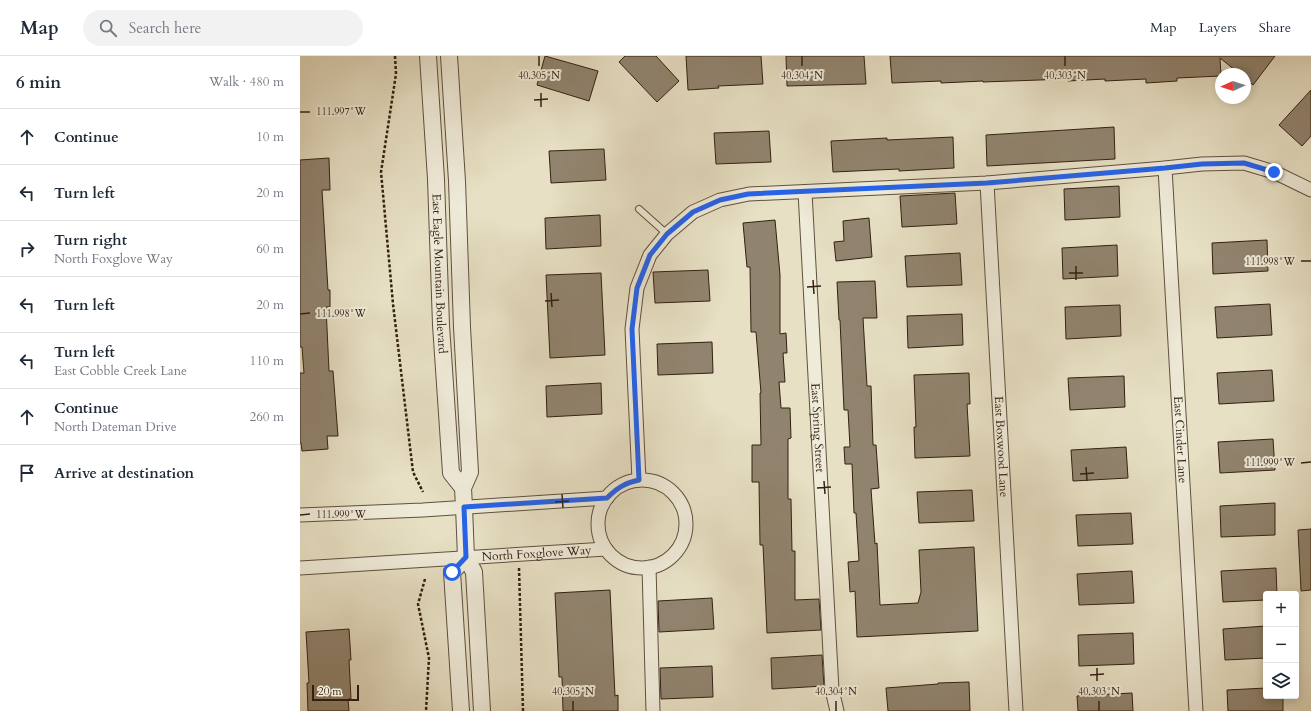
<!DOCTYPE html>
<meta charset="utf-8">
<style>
:root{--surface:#fff;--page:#f2f2f3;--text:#1f2937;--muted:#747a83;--line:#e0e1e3}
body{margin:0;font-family:Cardo,serif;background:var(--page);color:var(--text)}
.controls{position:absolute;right:12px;bottom:12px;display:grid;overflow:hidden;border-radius:4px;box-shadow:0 2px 10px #0003}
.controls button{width:36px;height:36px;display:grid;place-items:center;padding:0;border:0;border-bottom:1px solid var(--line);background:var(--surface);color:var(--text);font:20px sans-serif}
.compass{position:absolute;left:915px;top:12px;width:36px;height:36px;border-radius:50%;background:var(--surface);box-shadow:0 2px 10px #0003;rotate:267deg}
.scale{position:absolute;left:12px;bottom:10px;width:47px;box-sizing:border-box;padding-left:4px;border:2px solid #332013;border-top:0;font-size:11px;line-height:14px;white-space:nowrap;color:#332013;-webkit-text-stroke:3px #efebd9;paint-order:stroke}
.stop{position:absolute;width:12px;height:12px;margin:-9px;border:3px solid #2563eb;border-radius:50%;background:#fff}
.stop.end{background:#2563eb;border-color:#fff;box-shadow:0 1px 4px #0008}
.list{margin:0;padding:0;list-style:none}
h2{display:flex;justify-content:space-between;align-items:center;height:52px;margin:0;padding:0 16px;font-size:17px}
h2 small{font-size:13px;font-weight:400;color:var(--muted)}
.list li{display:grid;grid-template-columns:26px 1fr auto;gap:12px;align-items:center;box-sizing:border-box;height:56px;padding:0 16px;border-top:1px solid var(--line)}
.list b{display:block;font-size:15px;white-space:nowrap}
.list p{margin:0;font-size:13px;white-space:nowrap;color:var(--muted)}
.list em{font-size:13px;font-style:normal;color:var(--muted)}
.icon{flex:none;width:22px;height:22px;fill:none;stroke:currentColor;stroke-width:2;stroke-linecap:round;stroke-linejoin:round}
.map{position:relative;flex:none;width:1011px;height:655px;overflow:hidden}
header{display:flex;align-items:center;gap:24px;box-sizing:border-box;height:56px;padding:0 20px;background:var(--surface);border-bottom:1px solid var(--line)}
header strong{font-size:19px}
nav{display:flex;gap:22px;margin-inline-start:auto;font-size:14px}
.search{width:280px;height:36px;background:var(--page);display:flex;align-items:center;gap:10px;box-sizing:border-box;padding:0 14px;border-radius:22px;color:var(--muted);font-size:15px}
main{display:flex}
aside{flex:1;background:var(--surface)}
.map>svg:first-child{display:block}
.building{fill:#91846f;stroke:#332013}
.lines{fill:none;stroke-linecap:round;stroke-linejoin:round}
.service-casing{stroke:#60503f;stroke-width:8}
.minor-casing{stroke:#60503f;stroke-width:15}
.tertiary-casing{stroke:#60503f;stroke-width:18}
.path{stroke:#332013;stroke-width:2.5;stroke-dasharray:3 2;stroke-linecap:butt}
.service{stroke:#efebd9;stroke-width:6}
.minor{stroke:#efebd9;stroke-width:13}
.tertiary{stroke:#efebd9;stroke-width:16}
.route{stroke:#2563eb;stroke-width:5}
.ticks{fill:none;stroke:#332013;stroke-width:1.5}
.labels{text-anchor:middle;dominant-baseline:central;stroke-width:4;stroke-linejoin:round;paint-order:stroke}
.street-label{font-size:12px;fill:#332013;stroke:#efebd9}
.ticks-label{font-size:10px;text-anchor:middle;fill:#332013;stroke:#efebd9;stroke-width:4;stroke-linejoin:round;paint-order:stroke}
</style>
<header>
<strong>Map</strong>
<div class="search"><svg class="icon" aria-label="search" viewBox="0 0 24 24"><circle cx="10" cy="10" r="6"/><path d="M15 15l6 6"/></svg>Search here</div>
<nav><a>Map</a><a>Layers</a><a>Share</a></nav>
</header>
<main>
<aside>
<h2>6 min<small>Walk · 480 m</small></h2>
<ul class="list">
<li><svg class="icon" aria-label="ahead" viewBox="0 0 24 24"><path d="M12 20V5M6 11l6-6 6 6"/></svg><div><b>Continue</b></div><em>10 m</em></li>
<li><svg class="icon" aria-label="left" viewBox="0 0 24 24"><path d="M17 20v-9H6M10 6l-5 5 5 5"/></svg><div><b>Turn left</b></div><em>20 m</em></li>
<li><svg class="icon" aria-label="right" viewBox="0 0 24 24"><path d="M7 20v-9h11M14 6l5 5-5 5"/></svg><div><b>Turn right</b><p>North Foxglove Way</p></div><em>60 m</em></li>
<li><svg class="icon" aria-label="left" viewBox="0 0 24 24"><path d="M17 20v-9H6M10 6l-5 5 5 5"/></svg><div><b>Turn left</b></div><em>20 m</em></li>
<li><svg class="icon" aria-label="left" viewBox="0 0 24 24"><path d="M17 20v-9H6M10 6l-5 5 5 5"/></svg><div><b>Turn left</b><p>East Cobble Creek Lane</p></div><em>110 m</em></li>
<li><svg class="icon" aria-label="ahead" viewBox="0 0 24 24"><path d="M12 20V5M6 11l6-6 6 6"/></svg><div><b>Continue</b><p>North Dateman Drive</p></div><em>260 m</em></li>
<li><svg class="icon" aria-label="arrive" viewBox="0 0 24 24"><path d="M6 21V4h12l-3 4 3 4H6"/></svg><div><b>Arrive at destination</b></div></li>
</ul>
</aside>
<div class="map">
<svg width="1011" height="655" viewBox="0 0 1011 655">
<rect width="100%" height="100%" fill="#e7e0c4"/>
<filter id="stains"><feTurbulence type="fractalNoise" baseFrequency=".005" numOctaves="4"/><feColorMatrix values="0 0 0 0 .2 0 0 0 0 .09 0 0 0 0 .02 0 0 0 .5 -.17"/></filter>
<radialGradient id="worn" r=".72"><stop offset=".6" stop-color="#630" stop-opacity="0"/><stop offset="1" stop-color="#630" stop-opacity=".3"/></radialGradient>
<g class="building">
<polygon points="245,0 298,15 289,45 237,29"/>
<polygon points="325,0 356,0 379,25 357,46 319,6"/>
<polygon points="386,0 461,0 463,28 418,30 419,32 388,34"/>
<polygon points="486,0 564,0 566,28 487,30"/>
<polygon points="590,0 975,0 953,29 945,22 945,18 940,18 920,2 921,20 877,22 877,25 846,27 846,23 805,25 805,23 768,25 768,23 683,26 683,25 641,27 641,25 592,27"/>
<polygon points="1011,34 1011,80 1002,90 979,69"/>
<polygon points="814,71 815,103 687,110 686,79"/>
<polygon points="469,75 471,106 416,108 414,77"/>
<polygon points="653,81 654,112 599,115 599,113 533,116 531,85 587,82 587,84"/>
<polygon points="304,93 306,124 251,127 249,95"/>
<polygon points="29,102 30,134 22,134 28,234 30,234 30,251 26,251 29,315 33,315 38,380 27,380 28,393 2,395 1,387 0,387 0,317 4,317 2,291 0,291 0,104"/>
<polygon points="819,130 820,161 765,164 764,133"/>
<polygon points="655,137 657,168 602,171 600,140"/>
<polygon points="300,159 301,190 246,193 245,162"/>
<polygon points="569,162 572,201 536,205 534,186 544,185 543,165"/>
<polygon points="475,164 480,219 480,278 486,277 487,297 483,297 485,326 479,326 481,352 490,352 491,382 488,383 488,443 491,443 492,495 495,495 495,544 519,543 521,574 467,577 463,489 460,489 459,426 452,426 452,389 461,389 460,337 461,337 456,276 451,276 450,211 447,211 443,167"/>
<polygon points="967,184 968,215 913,218 912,187"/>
<polygon points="817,189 818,220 763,223 762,192"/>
<polygon points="660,197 662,229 607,231 605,200"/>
<polygon points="408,214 410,245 355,247 353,216"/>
<polygon points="301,217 305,299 250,302 246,219"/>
<polygon points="575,225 577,262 563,262 567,330 571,330 573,389 576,389 579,432 571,433 575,488 577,487 580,549 618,547 621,536 619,494 674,491 678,575 557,581 555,535 550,536 548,506 559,505 556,457 554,457 552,408 545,408 544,391 550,391 548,354 544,354 540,264 539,264 537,226"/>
<polygon points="970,248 972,279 917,282 915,251"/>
<polygon points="820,249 821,280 766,283 765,251"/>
<polygon points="662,258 663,289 608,292 607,260"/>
<polygon points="412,286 413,317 358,319 357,288"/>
<polygon points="972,314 974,345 919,348 917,317"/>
<polygon points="669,317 670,348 667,348 670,400 615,402 614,371 616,371 614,319"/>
<polygon points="824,320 825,351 770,354 768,322"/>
<polygon points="301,327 302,358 247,361 246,330"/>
<polygon points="973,383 975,414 920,417 918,386"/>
<polygon points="826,391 828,422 773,425 771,394"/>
<polygon points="672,434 674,465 619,467 617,436"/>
<polygon points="975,447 975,479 921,481 920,450"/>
<polygon points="831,457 833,488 778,490 776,459"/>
<polygon points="1011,473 1011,534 1001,535 998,474"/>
<polygon points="976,512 977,538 966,538 966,544 923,546 921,515"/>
<polygon points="832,515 834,547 779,549 777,518"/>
<polygon points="310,534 315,640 318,639 318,655 263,655 262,621 259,621 255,537"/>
<polygon points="412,542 414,573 359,576 358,545"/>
<polygon points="966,570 966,602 925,604 923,573"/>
<polygon points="49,573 51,604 49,604 51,643 48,643 49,655 8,655 7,627 9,627 6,576"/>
<polygon points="833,577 834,608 779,610 778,579"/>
<polygon points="522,599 524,630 472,633 471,602"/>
<polygon points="412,610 413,641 361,643 360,612"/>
<polygon points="669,626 670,655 588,655 586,632 638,628 638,627"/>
<polygon points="966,632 966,640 983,640 983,655 928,655 927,634"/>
<polygon points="832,637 833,655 778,655 777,640"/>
</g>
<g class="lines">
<g class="service-casing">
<polyline id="service" points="339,153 367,178"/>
</g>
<g class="minor-casing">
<g id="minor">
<path id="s1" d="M865,112L896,655"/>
<path id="s2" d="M687,127L716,655"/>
<path id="s3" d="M505,136L532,634L537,655"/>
<polyline points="339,424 332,273 337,232 350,199 367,178 393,156 420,144 449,138 687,127 865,112 902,108 944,107 974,116 1011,134"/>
<circle cx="342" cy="468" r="44"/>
<polyline points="0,459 123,454 307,442"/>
<polyline points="349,511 353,655"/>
<path id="s4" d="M0,512L306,493"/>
</g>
</g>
<g class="tertiary-casing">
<g id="tertiary">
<path id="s5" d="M128,0L136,123L141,269L151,417L163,432"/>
<polyline points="149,0 157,125 162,271 170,416 163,432 164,451 166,501 174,516 182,655"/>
<polyline points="161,655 152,516 166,501"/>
</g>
</g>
<g class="path">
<polyline points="95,0 96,18 81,116 93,248 113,416 123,436"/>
<polyline points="219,512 223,655"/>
<polyline points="125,523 118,548 129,602 126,655"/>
</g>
<use href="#service" class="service"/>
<use href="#minor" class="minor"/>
<use href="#tertiary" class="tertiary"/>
</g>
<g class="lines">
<path class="route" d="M152,516L166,501L164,451L307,442C317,432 325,427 339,424L332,273L337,232L350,199L367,178L393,156L420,144L448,138L687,127L865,112L902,108L944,107L974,116"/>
</g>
<path class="ticks" d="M239,0V10M502,0V10M765,0V10M241,37V51M234,44L248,43M0,56H10M1001,205H1011M776,210V224M769,217H783M513,224L514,238M507,231L521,230M251,237L252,251M245,245L259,244M0,258L10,257M1001,407L1011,406M786,411L787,425M780,418L794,417M524,425L525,438M517,432L531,431M262,438L263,452M255,446L269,445M0,459L10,458M797,612V625M790,619L804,618M273,645V655M536,645V655M799,645V655"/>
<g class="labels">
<g class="street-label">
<text stroke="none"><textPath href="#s5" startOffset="218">East Eagle Mountain Boulevard</textPath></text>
<text stroke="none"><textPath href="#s3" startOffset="236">East Spring Street</textPath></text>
<text stroke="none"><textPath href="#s1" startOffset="272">East Cinder Lane</textPath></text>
<text stroke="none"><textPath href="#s2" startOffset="264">East Boxwood Lane</textPath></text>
<text stroke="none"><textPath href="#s4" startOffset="237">North Foxglove Way</textPath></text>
</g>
</g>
<g class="ticks-label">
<text x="239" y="23">40.305°N</text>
<text x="502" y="23">40.304°N</text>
<text x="765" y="23">40.303°N</text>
<text x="41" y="59">111.997°W</text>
<text x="970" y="209">111.998°W</text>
<text x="41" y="261">111.998°W</text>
<text x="970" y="410">111.999°W</text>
<text x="41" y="462">111.999°W</text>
<text x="273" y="639">40.305°N</text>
<text x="536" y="639">40.304°N</text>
<text x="799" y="639">40.303°N</text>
</g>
<rect width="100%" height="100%" filter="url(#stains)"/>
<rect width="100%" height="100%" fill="url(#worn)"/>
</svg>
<div class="controls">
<button>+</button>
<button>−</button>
<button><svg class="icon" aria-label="layers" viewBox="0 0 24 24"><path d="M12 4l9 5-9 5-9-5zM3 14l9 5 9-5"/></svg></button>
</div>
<svg class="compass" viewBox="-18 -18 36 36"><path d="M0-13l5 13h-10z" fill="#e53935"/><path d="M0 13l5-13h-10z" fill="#747a83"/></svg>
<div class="scale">20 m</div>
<div class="stop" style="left:152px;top:516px"></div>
<div class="stop end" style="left:974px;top:116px"></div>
</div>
</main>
